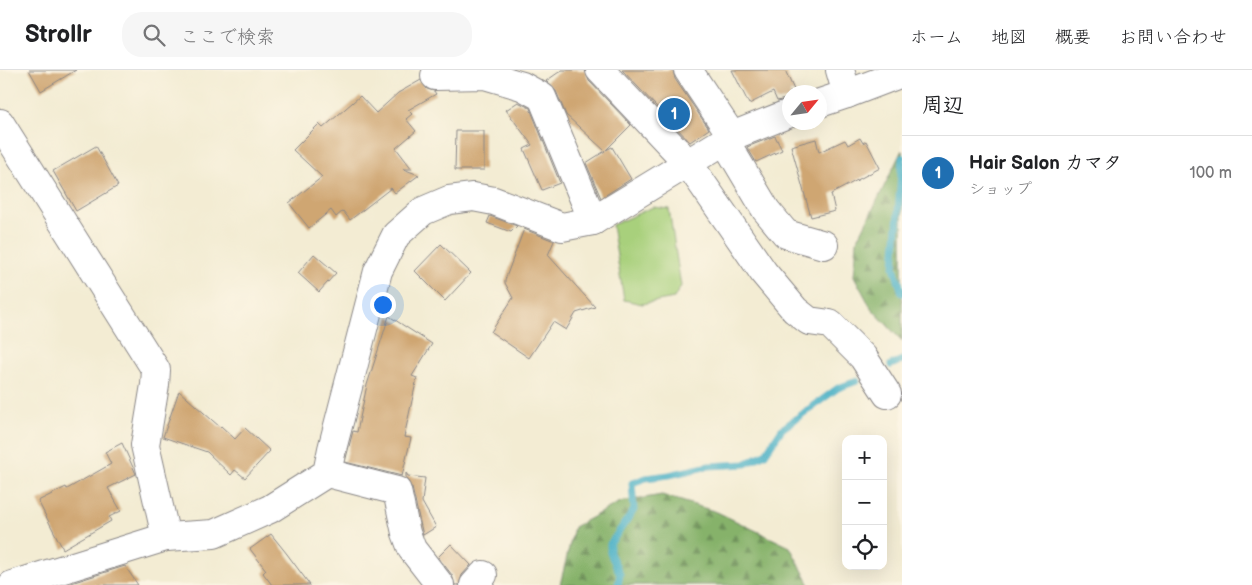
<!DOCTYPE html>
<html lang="ja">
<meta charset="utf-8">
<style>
:root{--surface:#fff;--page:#f6f6f6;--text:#202124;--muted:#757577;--line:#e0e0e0;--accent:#1f6fb2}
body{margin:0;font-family:"Balsamiq Sans","Klee One",sans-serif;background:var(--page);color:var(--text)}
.controls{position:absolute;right:15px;bottom:15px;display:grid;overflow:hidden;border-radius:10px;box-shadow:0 5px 20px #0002}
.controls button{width:45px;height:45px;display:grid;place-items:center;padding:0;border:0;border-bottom:1px solid var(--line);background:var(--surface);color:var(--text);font:25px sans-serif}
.compass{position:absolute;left:782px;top:15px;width:45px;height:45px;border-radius:50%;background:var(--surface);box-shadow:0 5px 20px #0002;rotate:61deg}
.you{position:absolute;left:382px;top:234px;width:18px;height:18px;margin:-12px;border:4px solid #fff;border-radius:50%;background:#1a73e8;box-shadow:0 0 0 8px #1a73e833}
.badge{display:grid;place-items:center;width:32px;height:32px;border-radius:50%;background:var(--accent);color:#fff;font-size:16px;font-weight:700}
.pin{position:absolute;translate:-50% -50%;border:2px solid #fff;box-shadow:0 1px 5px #0006}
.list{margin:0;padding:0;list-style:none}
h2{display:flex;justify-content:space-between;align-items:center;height:65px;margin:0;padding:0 20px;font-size:21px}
h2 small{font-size:16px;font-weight:400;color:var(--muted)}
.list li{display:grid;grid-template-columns:32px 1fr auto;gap:15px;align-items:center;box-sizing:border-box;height:75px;padding:0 20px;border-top:1px solid var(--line)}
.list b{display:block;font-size:19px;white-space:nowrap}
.list p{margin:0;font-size:16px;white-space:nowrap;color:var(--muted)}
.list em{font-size:16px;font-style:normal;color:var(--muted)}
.icon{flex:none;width:28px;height:28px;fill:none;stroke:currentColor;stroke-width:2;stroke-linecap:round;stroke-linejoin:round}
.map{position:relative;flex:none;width:902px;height:515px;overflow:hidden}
header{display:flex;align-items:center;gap:30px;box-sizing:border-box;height:70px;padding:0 25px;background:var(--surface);border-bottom:1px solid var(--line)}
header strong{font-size:24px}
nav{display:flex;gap:28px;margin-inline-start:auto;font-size:18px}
.search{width:350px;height:45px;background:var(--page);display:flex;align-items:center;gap:12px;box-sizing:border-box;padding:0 18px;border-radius:20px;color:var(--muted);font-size:19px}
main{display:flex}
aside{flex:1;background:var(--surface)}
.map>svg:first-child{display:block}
.forest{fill:url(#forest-firs);stroke:#546a53}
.green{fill:#a8d07b;stroke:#65795b}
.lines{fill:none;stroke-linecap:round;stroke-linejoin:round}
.stream{stroke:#48b0c6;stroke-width:7}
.building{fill:#cfa672}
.minor-casing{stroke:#8a8787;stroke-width:30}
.minor{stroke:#fff;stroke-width:28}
</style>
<header>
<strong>Strollr</strong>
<div class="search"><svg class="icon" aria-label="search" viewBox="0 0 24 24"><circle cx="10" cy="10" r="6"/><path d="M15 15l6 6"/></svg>ここで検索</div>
<nav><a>ホーム</a><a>地図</a><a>概要</a><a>お問い合わせ</a></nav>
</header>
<main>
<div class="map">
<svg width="902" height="515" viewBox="0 0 902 515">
<defs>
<pattern id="forest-firs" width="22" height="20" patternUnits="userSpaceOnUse" patternTransform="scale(1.25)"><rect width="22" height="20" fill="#86b26b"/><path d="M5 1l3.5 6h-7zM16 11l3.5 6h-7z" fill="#6d9059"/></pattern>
</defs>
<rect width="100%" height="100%" fill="#fcf5e5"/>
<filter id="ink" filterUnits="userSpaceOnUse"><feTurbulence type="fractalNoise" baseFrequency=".02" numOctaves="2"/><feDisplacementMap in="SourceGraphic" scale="10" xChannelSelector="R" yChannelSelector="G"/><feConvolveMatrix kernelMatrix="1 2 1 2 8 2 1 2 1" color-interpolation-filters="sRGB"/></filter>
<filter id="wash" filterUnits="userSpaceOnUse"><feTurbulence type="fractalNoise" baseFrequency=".0096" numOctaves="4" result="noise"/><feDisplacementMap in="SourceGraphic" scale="20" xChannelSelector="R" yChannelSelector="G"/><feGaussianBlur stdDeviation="1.12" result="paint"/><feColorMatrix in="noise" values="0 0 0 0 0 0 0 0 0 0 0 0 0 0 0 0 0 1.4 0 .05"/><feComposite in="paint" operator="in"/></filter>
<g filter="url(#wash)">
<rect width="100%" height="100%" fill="#f3ecd3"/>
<g class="forest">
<polygon points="902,80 902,271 871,238 854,206 857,171"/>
<polygon points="662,425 717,442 790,477 810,515 560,515 574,457 620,432"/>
</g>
<polygon class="green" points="653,137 669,139 681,216 674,228 642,234 624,230 612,155"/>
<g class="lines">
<g class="stream">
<polyline points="902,88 894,197 902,223"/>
<polyline points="891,295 902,290"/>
<polyline points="618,515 620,504 610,483 610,474 634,440 632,413 646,408 669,405 709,396 745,394 765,384 782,359 838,318 857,311"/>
</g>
</g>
<g id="blocks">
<g class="building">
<polygon points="29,0 76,0 41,21"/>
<polygon points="562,0 585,0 589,11 631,55 606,80 612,77 631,109 601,128 586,93 605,81 566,45 556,21 546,11"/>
<polygon points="622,0 673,0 675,9 709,59 690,72"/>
<polygon points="732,0 785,0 795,22 790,22 790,28 777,31 773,22 749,34"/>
<polygon points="421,10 427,19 434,21 436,24 408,40 412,44 406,49 416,61 396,78 412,99 403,99 419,105 395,123 391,118 350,150 343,141 336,147 331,140 309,158 289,133 322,107 293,80 319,54 323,58 360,26 376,43 398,23"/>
<polygon points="518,32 530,38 560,113 542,120 524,79 532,75 506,40"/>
<polygon points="456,61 484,61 484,100 455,100"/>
<polygon points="775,66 782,80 756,92 747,77"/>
<polygon points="860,68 863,73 866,71 880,98 831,124 835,141 811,147 791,76 816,69 819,82 845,70 848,75"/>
<polygon points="96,76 118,116 76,141 53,101"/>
<polygon points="490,146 517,156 511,162 487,153"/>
<polygon points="524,159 554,171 548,185 595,237 576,243 566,260 553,252 529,288 491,262 513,228 505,213 505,210"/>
<polygon points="441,174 471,203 445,231 415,201"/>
<polygon points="314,184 336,203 319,222 298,203"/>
<polygon points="389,246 432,274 412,306 417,308 404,367 411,368 402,406 345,392 353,361 357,362 367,315"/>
<polygon points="179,321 220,357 221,356 235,369 245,358 270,381 245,408 235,400 231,405 207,382 163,367"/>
<polygon points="122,373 136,404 108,418 121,441 109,447 111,451 63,479 38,431 66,417 67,419 111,394 105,382"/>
<polygon points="406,403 408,406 425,408 422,432 436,457 423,465 412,418 406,409"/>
<polygon points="271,464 287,484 310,515 272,515 263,503 266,500 250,479"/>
<polygon points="451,474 471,495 462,505 459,515 455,515 452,505 438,487"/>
<polygon points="125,496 138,515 65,515"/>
</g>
</g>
</g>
<g filter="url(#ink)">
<use href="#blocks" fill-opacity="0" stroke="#8a8787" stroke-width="1"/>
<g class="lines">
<g class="minor-casing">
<g id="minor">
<polyline points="600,0 688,93 764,203 795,240 809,251 830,254 863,287 887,324"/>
<polyline points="688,0 732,66"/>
<polyline points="840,0 847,24"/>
<polyline points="435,6 485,5 522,16 542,27 593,151"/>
<polyline points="820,33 847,24 902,3"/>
<polyline points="0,53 156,300 155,315 145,375 166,467"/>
<polyline points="725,71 766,140 786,164 824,175"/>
<polyline points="327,403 397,421 406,463 412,479 440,515"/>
<polyline points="12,515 166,467 214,464 270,439 327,403 332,379 378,201 396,165 423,141 449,130 473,127 494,131 562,157 593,151 732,66 790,43"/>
<polyline points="474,515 483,505"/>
</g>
</g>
<use href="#minor" class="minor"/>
</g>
</g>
</svg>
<div class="controls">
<button>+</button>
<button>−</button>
<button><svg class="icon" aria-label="locate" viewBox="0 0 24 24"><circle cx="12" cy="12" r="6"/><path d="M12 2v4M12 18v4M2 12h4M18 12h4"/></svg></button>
</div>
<svg class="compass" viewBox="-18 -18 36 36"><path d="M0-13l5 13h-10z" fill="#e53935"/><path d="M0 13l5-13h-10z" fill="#757577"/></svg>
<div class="you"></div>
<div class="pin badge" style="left:674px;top:44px">1</div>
</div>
<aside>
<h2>周辺<small></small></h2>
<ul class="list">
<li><span class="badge">1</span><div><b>Hair Salon カマタ</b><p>ショップ</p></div><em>100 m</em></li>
</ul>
</aside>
</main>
